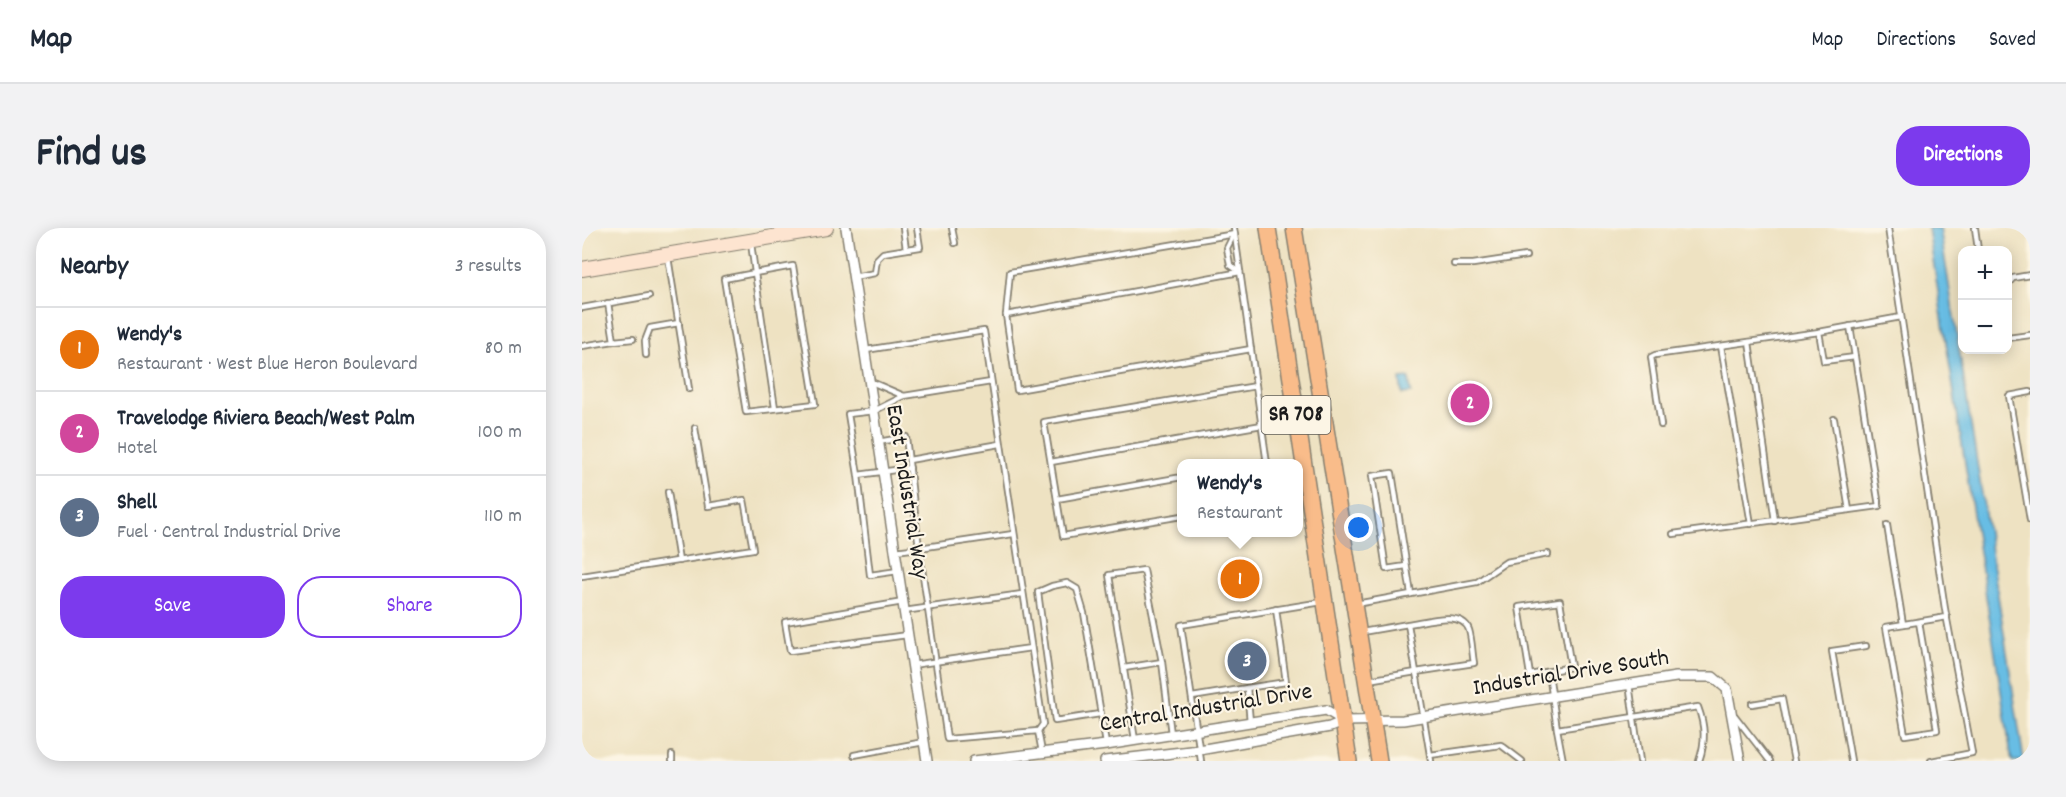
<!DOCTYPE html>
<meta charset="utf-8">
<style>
:root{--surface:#fff;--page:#f2f2f3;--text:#1f2937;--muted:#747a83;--line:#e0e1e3;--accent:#7c3aed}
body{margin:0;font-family:Dekko,sans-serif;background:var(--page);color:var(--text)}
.controls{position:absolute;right:18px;top:18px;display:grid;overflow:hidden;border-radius:12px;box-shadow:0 3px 15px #0003}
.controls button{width:54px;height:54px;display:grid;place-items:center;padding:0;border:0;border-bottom:2px solid var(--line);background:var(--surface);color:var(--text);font:30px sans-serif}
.you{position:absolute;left:777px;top:300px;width:21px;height:21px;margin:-15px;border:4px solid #fff;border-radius:50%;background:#1a73e8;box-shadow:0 0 0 9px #1a73e833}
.badge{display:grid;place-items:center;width:39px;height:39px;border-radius:50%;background:var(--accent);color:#fff;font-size:20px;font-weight:700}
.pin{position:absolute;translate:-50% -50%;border:3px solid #fff;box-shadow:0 2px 6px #0006}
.popup{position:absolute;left:595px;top:231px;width:126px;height:78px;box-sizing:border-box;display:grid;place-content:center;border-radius:12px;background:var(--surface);filter:drop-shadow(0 2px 4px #0005);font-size:20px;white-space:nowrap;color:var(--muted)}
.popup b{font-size:22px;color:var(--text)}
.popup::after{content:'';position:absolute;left:50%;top:100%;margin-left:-12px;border:12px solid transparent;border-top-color:var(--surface)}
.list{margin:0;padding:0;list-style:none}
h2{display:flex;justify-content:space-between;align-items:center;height:78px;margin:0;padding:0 24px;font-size:26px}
h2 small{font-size:20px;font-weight:400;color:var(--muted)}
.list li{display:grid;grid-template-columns:39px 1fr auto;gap:18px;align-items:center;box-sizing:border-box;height:84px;padding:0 24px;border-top:2px solid var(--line)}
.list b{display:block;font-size:22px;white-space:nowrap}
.list p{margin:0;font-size:20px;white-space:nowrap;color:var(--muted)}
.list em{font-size:20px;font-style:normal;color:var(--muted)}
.actions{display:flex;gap:12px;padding:18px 24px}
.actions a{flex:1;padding:14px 0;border:2px solid var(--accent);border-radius:24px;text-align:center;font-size:21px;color:var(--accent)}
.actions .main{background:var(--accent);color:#fff}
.map{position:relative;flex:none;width:1448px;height:533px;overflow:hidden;border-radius:24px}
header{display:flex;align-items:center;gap:36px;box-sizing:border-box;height:84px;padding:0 30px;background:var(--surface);border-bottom:2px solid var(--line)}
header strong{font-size:28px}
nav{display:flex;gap:33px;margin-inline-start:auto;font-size:21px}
.intro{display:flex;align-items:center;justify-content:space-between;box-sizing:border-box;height:144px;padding:0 36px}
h1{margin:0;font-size:42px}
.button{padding:15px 27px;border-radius:24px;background:var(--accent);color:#fff;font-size:21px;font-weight:700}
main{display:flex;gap:36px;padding:0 36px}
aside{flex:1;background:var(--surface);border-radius:24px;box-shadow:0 3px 15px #0003}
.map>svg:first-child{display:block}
.water{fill:#67bde4;stroke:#426c80;stroke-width:1.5}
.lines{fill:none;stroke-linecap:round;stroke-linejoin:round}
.lane-casing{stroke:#857f6f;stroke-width:8}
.street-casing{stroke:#857f6f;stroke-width:12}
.secondary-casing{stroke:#857f6f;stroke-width:16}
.primary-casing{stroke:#857f6f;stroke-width:18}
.lane{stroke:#fff;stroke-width:4.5}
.street{stroke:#fff;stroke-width:9}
.secondary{stroke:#fde4d0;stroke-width:14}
.primary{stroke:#f9bc8a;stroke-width:15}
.labels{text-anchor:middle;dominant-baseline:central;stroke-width:4.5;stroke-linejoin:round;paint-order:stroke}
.shield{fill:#fcf5e5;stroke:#5f5d58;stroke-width:1.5}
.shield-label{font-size:22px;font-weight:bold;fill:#1c1c1c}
.street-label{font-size:24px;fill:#1c1c1c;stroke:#fcf5e5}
</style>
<header>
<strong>Map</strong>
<nav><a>Map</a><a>Directions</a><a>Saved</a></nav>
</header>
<div class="intro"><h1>Find us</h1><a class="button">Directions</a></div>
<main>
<aside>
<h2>Nearby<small>3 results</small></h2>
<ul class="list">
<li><span class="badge" style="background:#e8710a">1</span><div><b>Wendy's</b><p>Restaurant · West Blue Heron Boulevard</p></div><em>80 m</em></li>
<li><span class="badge" style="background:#d1479c">2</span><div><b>Travelodge Riviera Beach/West Palm</b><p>Hotel</p></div><em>100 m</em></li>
<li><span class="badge" style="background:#5c6f8a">3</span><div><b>Shell</b><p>Fuel · Central Industrial Drive</p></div><em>110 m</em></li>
</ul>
<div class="actions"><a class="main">Save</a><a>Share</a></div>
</aside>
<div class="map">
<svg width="1448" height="533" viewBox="0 0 1448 533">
<rect width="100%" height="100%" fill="#fcf5e5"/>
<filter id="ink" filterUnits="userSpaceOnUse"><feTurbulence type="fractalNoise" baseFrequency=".0167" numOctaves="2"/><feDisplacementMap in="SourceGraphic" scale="12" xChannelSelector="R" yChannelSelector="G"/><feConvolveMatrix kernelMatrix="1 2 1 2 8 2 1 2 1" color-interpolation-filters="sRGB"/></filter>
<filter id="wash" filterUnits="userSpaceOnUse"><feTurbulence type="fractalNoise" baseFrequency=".008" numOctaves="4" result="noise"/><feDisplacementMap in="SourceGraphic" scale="24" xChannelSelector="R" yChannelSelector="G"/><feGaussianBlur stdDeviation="1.35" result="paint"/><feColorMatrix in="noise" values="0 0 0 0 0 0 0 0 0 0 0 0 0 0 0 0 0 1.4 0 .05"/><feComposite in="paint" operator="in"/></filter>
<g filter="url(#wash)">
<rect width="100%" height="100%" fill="#eee2c2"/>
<g class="water">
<polygon points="1346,0 1358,0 1442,533 1430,533"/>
<polygon points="827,150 829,165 820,166 818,151"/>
</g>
</g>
<g filter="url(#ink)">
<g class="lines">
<g class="lane-casing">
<g id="lane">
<polyline points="321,0 324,21"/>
<polyline points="370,0 373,15"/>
<polyline points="652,0 685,236"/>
<polyline points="1306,0 1363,381 1390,525 1349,533"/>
<polyline points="1393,0 1396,22"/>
<polyline points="652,6 645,20 648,37 658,44"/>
<polyline points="653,6 428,44 424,87 435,162 669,121"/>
<polyline points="169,15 173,45 142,51 164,184 233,176 211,38 173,45 193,180"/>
<polyline points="86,29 107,161"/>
<polyline points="872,36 891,36 944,28"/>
<polyline points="271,49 293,45 295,31 301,25 338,19 335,0"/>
<polyline points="1426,56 1431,50 1448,47"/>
<polyline points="0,80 67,68"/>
<polyline points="424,87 658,44"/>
<polyline points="1426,110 1448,107"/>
<polyline points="32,113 51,111"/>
<polyline points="1167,114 1193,293"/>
<polyline points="0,118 32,113 26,75"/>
<polyline points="1139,118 1169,296"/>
<polyline points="284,122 402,103 461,496 456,503"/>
<polyline points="64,127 63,113 68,100 97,95"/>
<polyline points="1273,129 1242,133 1237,104 1319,89"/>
<polyline points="287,153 322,168"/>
<polyline points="1448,164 1427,168 1448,292"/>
<polyline points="1252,191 1267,282"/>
<polyline points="1079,197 1069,129 1073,127 1237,104"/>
<polyline points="296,214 324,209 337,320 313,323"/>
<polyline points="327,232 418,216"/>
<polyline points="469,234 680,197"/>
<polyline points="674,236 685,233"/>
<polyline points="276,247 328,240"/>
<polyline points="86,264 97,333"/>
<polyline points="475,271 600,249"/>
<polyline points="600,288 481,308 462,194 674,158"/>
<polyline points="1305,297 1321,396"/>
<polyline points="431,306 337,320 365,511 456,503 460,524"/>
<polyline points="1091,306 1297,278 1268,98"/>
<polyline points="316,343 288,347 276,247 266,186 292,183 322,168 409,154"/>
<polyline points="0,348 171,321 162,272 126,278 113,200"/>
<polyline points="829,366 895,354 924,334 966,326"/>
<polygon points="978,373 989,439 948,447 937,379"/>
<polyline points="321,374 203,394 208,423 325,407"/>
<polyline points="774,376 829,366 810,245 790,248 804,341 824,338"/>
<polyline points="322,383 440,366"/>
<polyline points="1337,394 1355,502 1323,507 1304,399 1365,389"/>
<path d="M780,404L826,396L834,444L892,435C890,424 890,412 887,402C880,381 842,394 826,396"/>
<polyline points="330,437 449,420"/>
<polyline points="542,440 580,434"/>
<path d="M967,445L975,501L1116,479C1123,498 1124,513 1117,533"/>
<polyline points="786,452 834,444 849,533"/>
<polyline points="1047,456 1058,533"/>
<polyline points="610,469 665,460"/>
<polyline points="1170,476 1200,471 1212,533"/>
<polyline points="518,486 473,493 456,364 470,358 485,355 495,361 502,385 524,516"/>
<polyline points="1153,488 1188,533"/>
<polyline points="668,494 665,460 704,454 694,381"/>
<polyline points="975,501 981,533"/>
<polyline points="553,512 527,347 562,342 580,434 589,506"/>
<polyline points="90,527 90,533"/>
<polyline points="272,527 342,514"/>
<polyline points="848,527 919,517 940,533"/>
<polyline points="619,533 599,397 740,374"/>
<polyline points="1269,533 1250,423 1284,418"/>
</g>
</g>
<g class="street-casing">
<g id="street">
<polyline points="264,0 345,533"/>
<polyline points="392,533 524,517 744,482 762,493"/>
<polyline points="523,533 617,522 748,499 762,493 821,492 1094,449 1131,449 1145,461 1158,533"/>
</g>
</g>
<g class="secondary-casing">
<polyline id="secondary" points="0,41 244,0"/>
</g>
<g class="primary-casing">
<g id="primary">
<polyline points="686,0 767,533"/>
<polyline points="712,0 797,533"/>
</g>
</g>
<use href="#lane" class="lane"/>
<use href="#street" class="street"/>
<use href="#secondary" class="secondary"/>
<use href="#primary" class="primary"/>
</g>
</g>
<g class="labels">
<rect class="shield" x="679.5" y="168" width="69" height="38" rx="4.5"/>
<g class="shield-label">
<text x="714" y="187">SR 708</text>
</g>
<g class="street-label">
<text transform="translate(324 264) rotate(81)">East Industrial Way</text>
<text transform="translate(989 446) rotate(-9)">Industrial Drive South</text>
<text transform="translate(624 481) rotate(-9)">Central Industrial Drive</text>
</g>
</g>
</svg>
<div class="controls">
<button>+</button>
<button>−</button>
</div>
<div class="you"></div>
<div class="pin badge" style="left:658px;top:351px;background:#e8710a">1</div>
<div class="popup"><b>Wendy's</b>Restaurant</div>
<div class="pin badge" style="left:888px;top:175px;background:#d1479c">2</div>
<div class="pin badge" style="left:665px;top:433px;background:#5c6f8a">3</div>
</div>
</main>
